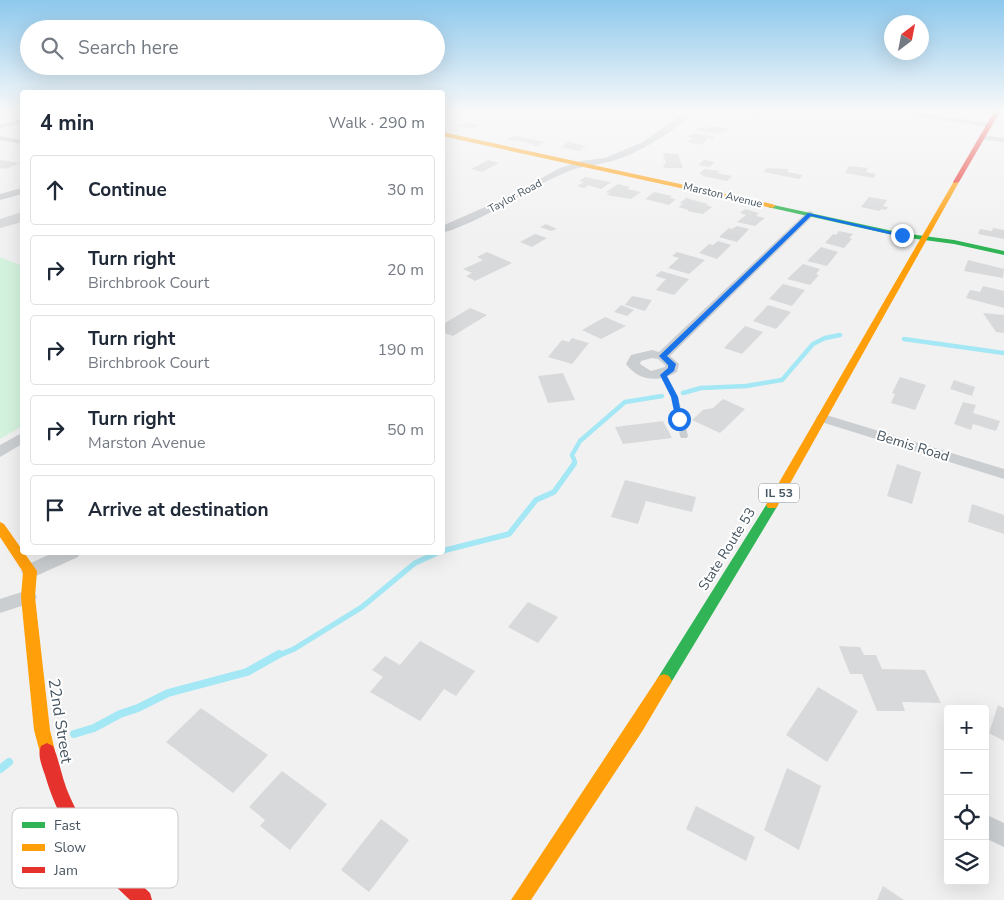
<!DOCTYPE html>
<meta charset="utf-8">
<style>
:root{--surface:#fff;--page:#f6f6f7;--text:#1f2937;--muted:#747a83;--line:#e0e1e3}
body{margin:0;font-family:"Nunito Sans",sans-serif;background:var(--page);color:var(--text)}
.controls{position:absolute;right:15px;bottom:15px;display:grid;overflow:hidden;border-radius:5px;box-shadow:0 5px 20px #0002}
.controls button{width:45px;height:45px;display:grid;place-items:center;padding:0;border:0;border-bottom:1px solid var(--line);background:var(--surface);color:var(--text);font:25px sans-serif}
.compass{position:absolute;left:884px;top:15px;width:45px;height:45px;border-radius:50%;background:var(--surface);box-shadow:0 5px 20px #0002;rotate:32deg}
.stop{position:absolute;width:15px;height:15px;margin:-11px;border:4px solid #1a73e8;border-radius:50%;background:#fff}
.stop.end{background:#1a73e8;border-color:#fff;box-shadow:0 1px 5px #0008}
.list{margin:0;padding:0;list-style:none}
h2{display:flex;justify-content:space-between;align-items:center;height:65px;margin:0;padding:0 20px;font-size:21px}
h2 small{font-size:16px;font-weight:400;color:var(--muted)}
.list li{display:grid;grid-template-columns:32px 1fr auto;gap:15px;align-items:center;box-sizing:border-box;height:70px;margin:0 10px 10px;padding:0 10px;border:1px solid var(--line);border-radius:5px}
.list b{display:block;font-size:19px;white-space:nowrap}
.list p{margin:0;font-size:16px;white-space:nowrap;color:var(--muted)}
.list em{font-size:16px;font-style:normal;color:var(--muted)}
.icon{flex:none;width:28px;height:28px;fill:none;stroke:currentColor;stroke-width:2;stroke-linecap:round;stroke-linejoin:round}
.map{position:relative;flex:none;width:1004px;height:900px;overflow:hidden}
.search{position:absolute;background:var(--surface);box-shadow:0 5px 20px #0002;left:20px;top:20px;width:425px;height:55px;display:flex;align-items:center;gap:12px;box-sizing:border-box;padding:0 18px;border-radius:28px;color:var(--muted);font-size:19px}
.panel{position:absolute;background:var(--surface);box-shadow:0 5px 20px #0002;left:20px;top:90px;width:425px;height:465px;border-radius:5px}
.map>svg:first-child{display:block}
.green{fill:#d4f3de}
.lines{fill:none;stroke-linecap:round;stroke-linejoin:round}
.stream-far2{stroke:#a4e7f5;stroke-width:4.5}
.stream-far1{stroke:#a4e7f5;stroke-width:5.5}
.stream{stroke:#a4e7f5;stroke-width:8}
.building{fill:#d8d9da}
.lane{fill:#cbced1;fill-rule:evenodd}
.street{fill:#cbced1;fill-rule:evenodd}
.fast{fill:#30b455;fill-rule:evenodd}
.slow{fill:#ff9f0a;fill-rule:evenodd}
.jam{fill:#e5322d;fill-rule:evenodd}
.route{fill:#1a73e8}
.labels{text-anchor:middle;dominant-baseline:central;stroke-width:4;stroke-linejoin:round;paint-order:stroke}
.far-street-label{font-size:11px;fill:#465561;stroke:#fff}
.shield{fill:#fff;stroke:#7e8890;stroke-width:1}
.shield-label{font-size:12px;font-weight:bold;fill:#465561}
.street-label{font-size:14px;fill:#465561;stroke:#fff}
.near-street-label{font-size:16px;fill:#465561;stroke:#fff}
.key{fill:#fff;stroke:#c8ccd0;stroke-width:1}
.key-label{font-size:14px;fill:#465561}
</style>
<div class="map">
<svg width="1004" height="900" viewBox="0 0 1004 900">
<rect width="100%" height="100%" fill="#f2f1f1"/>
<polygon class="green" points="0,257 22,266 22,426 0,439"/>
<g class="lines">
<g class="stream-far2">
<polyline points="904,339 1004,353"/>
<polyline points="683,393 701,388 746,386 782,380 813,344 825,338 840,335"/>
<polyline points="573,465 575,462 572,455 580,441 625,402 662,396"/>
</g>
<g class="stream-far1">
<polyline points="442,551 509,534 536,500 554,492 574,464"/>
<polyline points="277,656 294,649 362,607 415,563 439,552"/>
</g>
<g class="stream">
<polyline points="74,734 94,728 120,714 138,708 168,693 247,672 279,654"/>
<polyline points="0,769 9,762"/>
</g>
</g>
<g class="building">
<polygon points="472,110 490,110 480,115 466,113"/>
<polygon points="757,110 771,110 767,113 774,114 772,117 764,115 761,118 750,116"/>
<polygon points="466,122 480,125 471,129 457,126"/>
<polygon points="712,126 730,129 717,134 695,130 698,127 707,129"/>
<polygon points="691,134 698,134 715,137 713,139 708,138 701,145 688,142 693,138 688,137"/>
<polygon points="513,136 527,138 545,142 536,146 521,141 507,140"/>
<polygon points="568,142 586,146 579,151 561,147"/>
<polygon points="663,153 678,154 683,168 664,168 663,164 666,164"/>
<polygon points="0,160 19,163 6,169 0,168"/>
<polygon points="488,160 499,163 482,172 471,169"/>
<polygon points="704,160 715,162 709,167 698,165"/>
<polygon points="849,166 868,168 866,172 876,174 874,178 845,173"/>
<polygon points="767,168 789,169 787,172 803,175 799,179 763,172"/>
<polygon points="704,169 720,171 717,173 732,176 727,181 702,176 704,175 699,174"/>
<polygon points="585,177 599,180 611,182 601,189 588,185 584,188 577,186 584,182 579,181"/>
<polygon points="618,184 630,187 627,189 641,192 631,199 606,195 610,193 606,192"/>
<polygon points="654,192 672,196 670,198 676,199 669,205 645,199"/>
<polygon points="869,197 887,200 883,206 888,207 886,210 881,209 879,211 861,207"/>
<polygon points="686,198 708,204 706,205 712,207 703,214 687,211 689,210 678,207 683,204 680,203"/>
<polygon points="745,209 759,213 756,216 765,218 755,226 737,222 746,215 740,213"/>
<polygon points="22,212 22,220 19,221 22,222 0,228 0,219"/>
<polygon points="546,224 557,229 551,231 540,227"/>
<polygon points="737,226 749,229 737,242 719,237 729,228 732,229"/>
<polygon points="993,228 1004,230 1004,239 978,234 980,229 992,231"/>
<polygon points="839,231 853,234 849,238 852,239 844,248 825,243 833,234 836,235"/>
<polygon points="535,234 547,238 532,247 520,242"/>
<polygon points="718,241 731,245 717,259 699,253 709,244 713,245"/>
<polygon points="821,247 838,252 827,266 807,261"/>
<polygon points="487,252 512,263 475,281 466,276 472,273 463,269 483,260 477,257"/>
<polygon points="677,252 705,260 689,274 668,268 679,258 672,256"/>
<polygon points="968,260 1004,269 1003,278 964,271"/>
<polygon points="803,264 820,269 816,274 819,275 810,285 787,279"/>
<polygon points="661,271 689,279 674,295 656,290 666,279 655,276"/>
<polygon points="783,284 805,290 792,306 769,299"/>
<polygon points="983,286 1004,291 1004,308 966,298 970,290 980,292"/>
<polygon points="632,296 652,300 645,311 625,305"/>
<polygon points="621,305 634,310 627,316 614,312"/>
<polygon points="768,305 791,312 776,329 753,321"/>
<polygon points="470,308 487,315 453,336 442,332 442,325"/>
<polygon points="983,313 1004,315 1004,333 996,332"/>
<polygon points="605,317 626,326 601,339 582,330"/>
<polygon points="745,326 763,332 742,354 724,348"/>
<polygon points="572,338 589,343 572,364 548,357 562,340 569,342"/>
<polygon points="563,373 575,400 548,403 538,376"/>
<polygon points="900,377 926,385 915,410 891,403 895,394 892,393"/>
<polygon points="954,380 975,387 972,396 950,389"/>
<polygon points="723,399 745,409 720,433 692,420 703,410 713,408"/>
<polygon points="963,402 976,405 973,413 1000,421 996,431 973,424 971,430 954,424"/>
<polygon points="663,421 672,438 623,444 615,427"/>
<polygon points="897,464 921,472 912,504 887,496"/>
<polygon points="625,480 696,497 692,512 646,501 638,524 611,517"/>
<polygon points="972,504 1004,515 1004,534 968,522"/>
<polygon points="528,602 558,617 538,643 508,627"/>
<polygon points="420,641 475,671 456,696 444,689 420,721 370,692 383,677 372,670 385,656 400,665"/>
<polygon points="839,646 860,647 864,655 876,655 882,669 925,670 941,703 902,702 905,711 877,711 862,674 850,674"/>
<polygon points="818,687 858,711 827,762 786,735"/>
<polygon points="998,705 1004,708 1004,741 989,733"/>
<polygon points="201,708 268,755 233,793 166,742"/>
<polygon points="787,768 821,786 799,850 764,830"/>
<polygon points="282,771 327,804 290,850 260,826 265,820 249,807"/>
<polygon points="696,806 755,837 746,861 686,829"/>
<polygon points="381,819 409,840 369,892 341,870"/>
<polygon points="883,886 904,900 877,900"/>
</g>
<g class="lines">
<polygon class="lane" points="663,373 666,375 678,397 688,436 687,438 681,438 680,436 672,397 660,375"/>
<g class="street">
<polygon points="442,110 450,110 442,113"/>
<path d="M689,110H697C677,130 635,156 608,162C594,166 580,166 567,172C525,189 487,220 442,233V226L501,200L560,168L581,161L605,158L641,143Z"/>
<polygon points="884,110 901,110 989,123 993,125 989,127 888,112"/>
<polygon points="22,119 22,123 0,128 0,124"/>
<polygon points="979,135 1004,138 1004,142 979,139"/>
<polygon points="0,136 22,140 22,144 0,140"/>
<polygon points="22,188 22,194 0,200 0,194"/>
<path d="M810,211L813,212V216L670,356L679,364L677,372C659,383 638,381 626,364L631,355L652,350L659,352L807,212ZM652,358L658,359L665,365V367L651,371L640,364L641,361Z"/>
<polygon points="823,414 1004,469 1004,479 818,421 816,418 818,415"/>
<polygon points="22,433 22,444 0,457 0,445"/>
<polygon points="55,552 80,552 78,557 36,576 30,578 24,576 21,571 24,566"/>
<polygon points="28,590 34,592 37,597 34,602 0,613 0,599"/>
<polygon points="985,814 1004,823 1004,847 985,838"/>
</g>
<g class="fast">
<polygon points="769,204 902,233 954,240 1004,251 1004,255 954,244 902,237 772,208 769,208"/>
<polygon points="772,501 776,502 778,505 669,686 664,688 659,686 656,681 659,676 768,502"/>
</g>
<g class="slow">
<polygon points="442,132 772,204 776,206 772,208 442,136"/>
<polygon points="954,181 959,182 778,505 776,508 768,508 766,505"/>
<polygon points="0,522 4,524 37,571 35,597 50,730 55,751 53,756 47,759 41,756 34,730 21,597 23,572 0,537"/>
<polygon points="664,674 669,676 672,681 669,686 643,730 531,900 511,900 659,676"/>
</g>
<g class="jam">
<polygon points="995,110 1001,110 959,182 954,183 953,182"/>
<path d="M47,743L53,746C60,762 62,780 70,797C87,837 119,863 150,893L152,900H130C89,861 61,831 45,775C42,766 37,755 41,746Z"/>
</g>
</g>
<linearGradient id="sky" x2="0" y2="1"><stop stop-color="#8dc8ed"/><stop offset="0.47" stop-color="#f9f9f9"/><stop offset="1" stop-color="#f9f9f9" stop-opacity="0"/></linearGradient>
<rect width="1004" height="236" fill="url(#sky)"/>
<polygon class="route" points="808,213 905,235 902,237 811,216 667,356 676,364 674,371 667,376 678,397 682,419 676,421 671,397 660,375 668,368 668,365 659,356"/>
<g class="labels">
<g class="far-street-label">
<text transform="translate(723 195) rotate(13)">Marston Avenue</text>
<text transform="translate(515 196) rotate(-28)">Taylor Road</text>
</g>
<rect class="shield" x="759" y="483.5" width="40" height="19" rx="4"/>
<g class="shield-label">
<text x="779" y="493">IL 53</text>
</g>
<g class="street-label">
<text transform="translate(913 446) rotate(17)">Bemis Road</text>
<text transform="translate(727 549) rotate(-58)">State Route 53</text>
</g>
<g class="near-street-label">
<text transform="translate(60 721) rotate(81)">22nd Street</text>
</g>
</g>
<rect x="12" y="808" width="166" height="80" rx="8" class="key"/>
<rect x="22" y="822" width="23" height="6" fill="#30b455"/>
<rect x="22" y="844" width="23" height="7" fill="#ff9f0a"/>
<rect x="22" y="867" width="23" height="6" fill="#e5322d"/>
<g class="key-label">
<text x="54" y="830">Fast</text>
<text x="54" y="852">Slow</text>
<text x="54" y="875">Jam</text>
</g>
</svg>
<div class="controls">
<button>+</button>
<button>−</button>
<button><svg class="icon" aria-label="locate" viewBox="0 0 24 24"><circle cx="12" cy="12" r="6"/><path d="M12 2v4M12 18v4M2 12h4M18 12h4"/></svg></button>
<button><svg class="icon" aria-label="layers" viewBox="0 0 24 24"><path d="M12 4l9 5-9 5-9-5zM3 14l9 5 9-5"/></svg></button>
</div>
<svg class="compass" viewBox="-18 -18 36 36"><path d="M0-13l5 13h-10z" fill="#e53935"/><path d="M0 13l5-13h-10z" fill="#747a83"/></svg>
<div class="stop" style="left:679px;top:419px"></div>
<div class="stop end" style="left:902px;top:235px"></div>
<div class="search"><svg class="icon" aria-label="search" viewBox="0 0 24 24"><circle cx="10" cy="10" r="6"/><path d="M15 15l6 6"/></svg>Search here</div>
<section class="panel">
<h2>4 min<small>Walk · 290 m</small></h2>
<ul class="list">
<li><svg class="icon" aria-label="ahead" viewBox="0 0 24 24"><path d="M12 20V5M6 11l6-6 6 6"/></svg><div><b>Continue</b></div><em>30 m</em></li>
<li><svg class="icon" aria-label="right" viewBox="0 0 24 24"><path d="M7 20v-9h11M14 6l5 5-5 5"/></svg><div><b>Turn right</b><p>Birchbrook Court</p></div><em>20 m</em></li>
<li><svg class="icon" aria-label="right" viewBox="0 0 24 24"><path d="M7 20v-9h11M14 6l5 5-5 5"/></svg><div><b>Turn right</b><p>Birchbrook Court</p></div><em>190 m</em></li>
<li><svg class="icon" aria-label="right" viewBox="0 0 24 24"><path d="M7 20v-9h11M14 6l5 5-5 5"/></svg><div><b>Turn right</b><p>Marston Avenue</p></div><em>50 m</em></li>
<li><svg class="icon" aria-label="arrive" viewBox="0 0 24 24"><path d="M6 21V4h12l-3 4 3 4H6"/></svg><div><b>Arrive at destination</b></div></li>
</ul>
</section>
</div>
